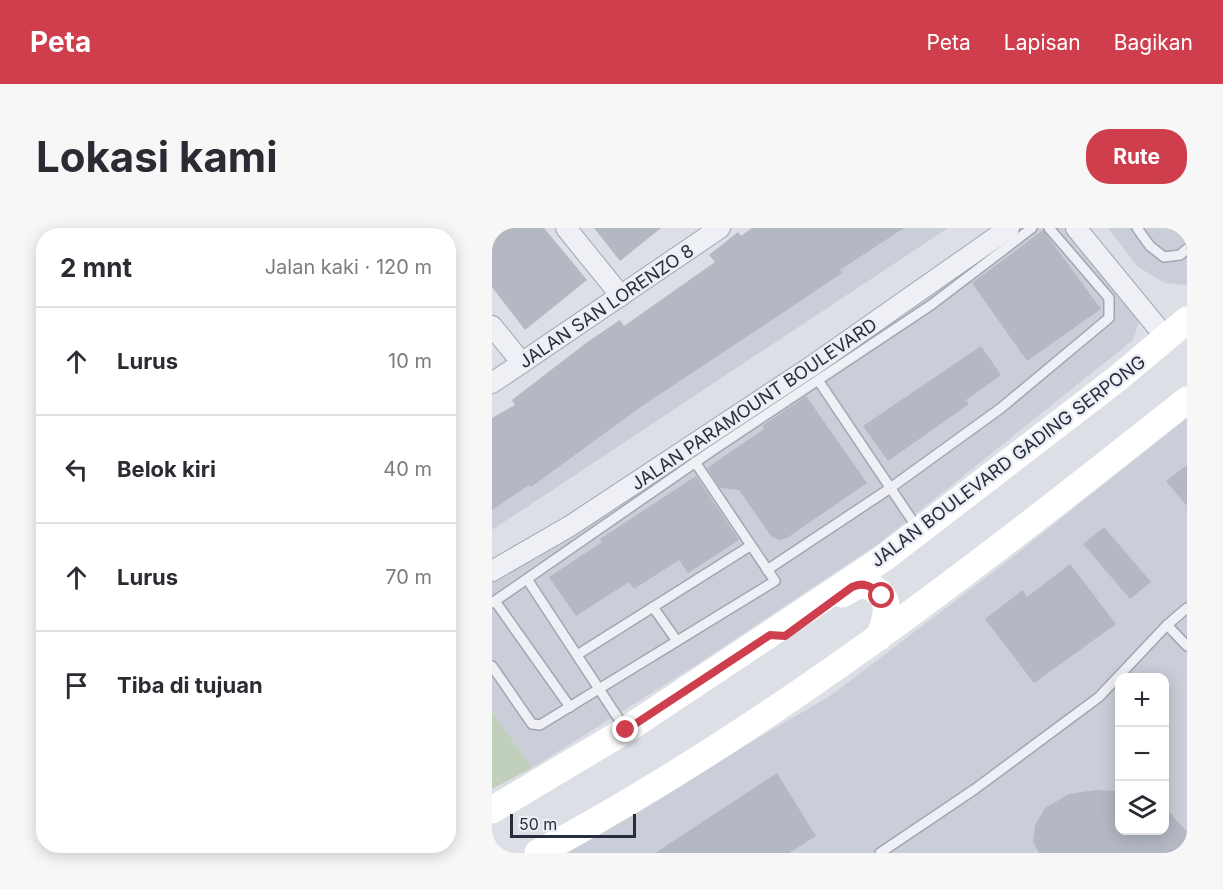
<!DOCTYPE html>
<html lang="id">
<meta charset="utf-8">
<style>
:root{--surface:#fff;--page:#f7f7f7;--text:#2b2b33;--muted:#7c7c81;--line:#e1e1e2;--accent:#ce3e4c}
body{margin:0;font-family:Inter,sans-serif;background:var(--page);color:var(--text)}
.controls{position:absolute;right:18px;bottom:18px;display:grid;overflow:hidden;border-radius:12px;box-shadow:0 3px 15px #0003}
.controls button{width:54px;height:54px;display:grid;place-items:center;padding:0;border:0;border-bottom:2px solid var(--line);background:var(--surface);color:var(--text);font:30px sans-serif}
.scale{position:absolute;left:18px;bottom:15px;width:126px;box-sizing:border-box;padding-left:6px;border:3px solid #262d3c;border-top:0;font-size:16px;line-height:21px;white-space:nowrap;color:#262d3c;-webkit-text-stroke:4px #ebeef4;paint-order:stroke}
.stop{position:absolute;width:18px;height:18px;margin:-14px;border:4px solid #ce3e4c;border-radius:50%;background:#fff}
.stop.end{background:#ce3e4c;border-color:#fff;box-shadow:0 2px 6px #0008}
.list{margin:0;padding:0;list-style:none}
h2{display:flex;justify-content:space-between;align-items:center;height:78px;margin:0;padding:0 24px;font-size:26px}
h2 small{font-size:20px;font-weight:400;color:var(--muted)}
.list li{display:grid;grid-template-columns:39px 1fr auto;gap:18px;align-items:center;box-sizing:border-box;height:108px;padding:0 24px;border-top:2px solid var(--line)}
.list b{display:block;font-size:22px;white-space:nowrap}
.list em{font-size:20px;font-style:normal;color:var(--muted)}
.icon{flex:none;width:33px;height:33px;fill:none;stroke:currentColor;stroke-width:2;stroke-linecap:round;stroke-linejoin:round}
.map{position:relative;flex:none;width:695px;height:625px;overflow:hidden;border-radius:24px}
header{display:flex;align-items:center;gap:36px;box-sizing:border-box;height:84px;padding:0 30px;background:var(--accent);color:#fff}
header strong{font-size:28px}
nav{display:flex;gap:33px;margin-inline-start:auto;font-size:21px}
.intro{display:flex;align-items:center;justify-content:space-between;box-sizing:border-box;height:144px;padding:0 36px}
h1{margin:0;font-size:42px}
.button{padding:15px 27px;border-radius:24px;background:var(--accent);color:#fff;font-size:21px;font-weight:700}
main{display:flex;gap:36px;padding:0 36px}
aside{flex:1;background:var(--surface);border-radius:24px;box-shadow:0 3px 15px #0003}
.map>svg:first-child{display:block}
.built{fill:#caced8;fill-rule:evenodd}
.green{fill:#c1d0bd}
.building{fill:#b3b8c3}
.lines{fill:none;stroke-linecap:round;stroke-linejoin:round}
.lane-casing{stroke:#a2a6b0;stroke-width:12}
.street-casing{stroke:#a2a6b0;stroke-width:22}
.lane{stroke:#eef0f5;stroke-width:9}
.street{stroke:#eef0f5;stroke-width:20}
.secondary{stroke:#fff;stroke-width:27}
.route{stroke:#ce3e4c;stroke-width:8}
.labels{text-anchor:middle;dominant-baseline:central;stroke-width:5;stroke-linejoin:round;paint-order:stroke}
.street-label{font-size:18px;fill:#262d3c;stroke:#ebeef4}
</style>
<header>
<strong>Peta</strong>
<nav><a>Peta</a><a>Lapisan</a><a>Bagikan</a></nav>
</header>
<div class="intro"><h1>Lokasi kami</h1><a class="button">Rute</a></div>
<main>
<aside>
<h2>2 mnt<small>Jalan kaki · 120 m</small></h2>
<ul class="list">
<li><svg class="icon" aria-label="ahead" viewBox="0 0 24 24"><path d="M12 20V5M6 11l6-6 6 6"/></svg><div><b>Lurus</b></div><em>10 m</em></li>
<li><svg class="icon" aria-label="left" viewBox="0 0 24 24"><path d="M17 20v-9H6M10 6l-5 5 5 5"/></svg><div><b>Belok kiri</b></div><em>40 m</em></li>
<li><svg class="icon" aria-label="ahead" viewBox="0 0 24 24"><path d="M12 20V5M6 11l6-6 6 6"/></svg><div><b>Lurus</b></div><em>70 m</em></li>
<li><svg class="icon" aria-label="arrive" viewBox="0 0 24 24"><path d="M6 21V4h12l-3 4 3 4H6"/></svg><div><b>Tiba di tujuan</b></div></li>
</ul>
</aside>
<div class="map">
<svg width="695" height="625" viewBox="0 0 695 625">
<rect width="100%" height="100%" fill="#dcdfe6"/>
<g class="built">
<polygon points="346,0 456,0 0,302 0,229"/>
<polygon points="507,0 577,0 641,80 647,94 641,112 386,316 204,437 40,540 0,483 0,350"/>
<polygon points="616,0 695,0 695,57 673,55 646,39"/>
<path d="M695,190V625H69L338,468L512,336ZM628,449H672V602H628Z"/>
</g>
<polygon class="green" points="0,483 40,540 0,561"/>
<g class="building">
<polygon points="0,0 52,0 95,52 33,102 0,59"/>
<polygon points="102,0 169,0 128,33"/>
<polygon points="260,0 412,0 348,42 350,45 295,82 150,178 39,259 37,257 0,282 0,190 23,177 20,172 94,115 128,92 132,98 223,34 217,27 246,4 249,8"/>
<polygon points="551,2 609,81 535,133 480,55"/>
<polygon points="489,118 509,147 474,172 477,176 396,233 371,198"/>
<polygon points="314,168 375,255 295,310 287,312 279,308 247,262 228,260 215,240 272,201 270,198"/>
<polygon points="695,237 695,278 674,253"/>
<polygon points="204,248 247,312 196,345 187,332 142,361 137,354 84,388 57,349 110,314 108,311"/>
<polygon points="612,299 659,354 638,371 591,316"/>
<polygon points="578,336 624,396 542,455 493,391 531,362 535,369"/>
<polygon points="285,545 324,608 297,625 163,625"/>
<polygon points="603,562 627,563 627,603 672,603 672,578 695,604 695,625 547,625 541,614 543,597 553,580 577,566"/>
</g>
<g class="lines">
<g class="lane-casing">
<g id="lane">
<polyline points="645,0 658,18 672,29 688,27 695,21"/>
<polyline points="326,152 426,301"/>
<polyline points="275,342 397,261 509,180 617,90 617,70 557,0"/>
<polyline points="35,351 132,499"/>
<polyline points="3,373 78,479"/>
<polyline points="0,375 221,222 439,77 540,0"/>
<polyline points="161,379 185,413"/>
<polyline points="675,397 695,418"/>
<polyline points="85,427 258,318"/>
<polyline points="0,438 40,496 48,497 283,353 203,234"/>
<polyline points="388,625 483,561 607,469 675,397 695,380"/>
</g>
</g>
<g class="street-casing">
<g id="street">
<polyline points="74,0 129,68"/>
<polyline points="584,0 675,111"/>
<polyline points="0,98 30,135"/>
<polyline points="0,155 228,0"/>
<polyline points="0,343 78,298 320,138 517,0"/>
</g>
</g>
<use href="#lane" class="lane"/>
<use href="#street" class="street"/>
<g class="secondary">
<path d="M350,366L368,356C400,363 398,383 387,409"/>
<polyline points="0,582 134,502 392,330 626,150 695,92"/>
<path d="M46,625C280,500 488,336 695,172"/>
</g>
</g>
<g class="lines">
<path class="route" d="M134,502L278,407L293,408L360,359C373,353 380,359 390,368"/>
</g>
<g class="labels">
<g class="street-label">
<text transform="translate(114 78) rotate(-34)">JALAN SAN LORENZO 8</text>
<text transform="translate(262 176) rotate(-34)">JALAN PARAMOUNT BOULEVARD</text>
<text transform="translate(516 233) rotate(-37)">JALAN BOULEVARD GADING SERPONG</text>
</g>
</g>
</svg>
<div class="controls">
<button>+</button>
<button>−</button>
<button><svg class="icon" aria-label="layers" viewBox="0 0 24 24"><path d="M12 4l9 5-9 5-9-5zM3 14l9 5 9-5"/></svg></button>
</div>
<div class="scale">50 m</div>
<div class="stop" style="left:390px;top:368px"></div>
<div class="stop end" style="left:134px;top:502px"></div>
</div>
</main>
